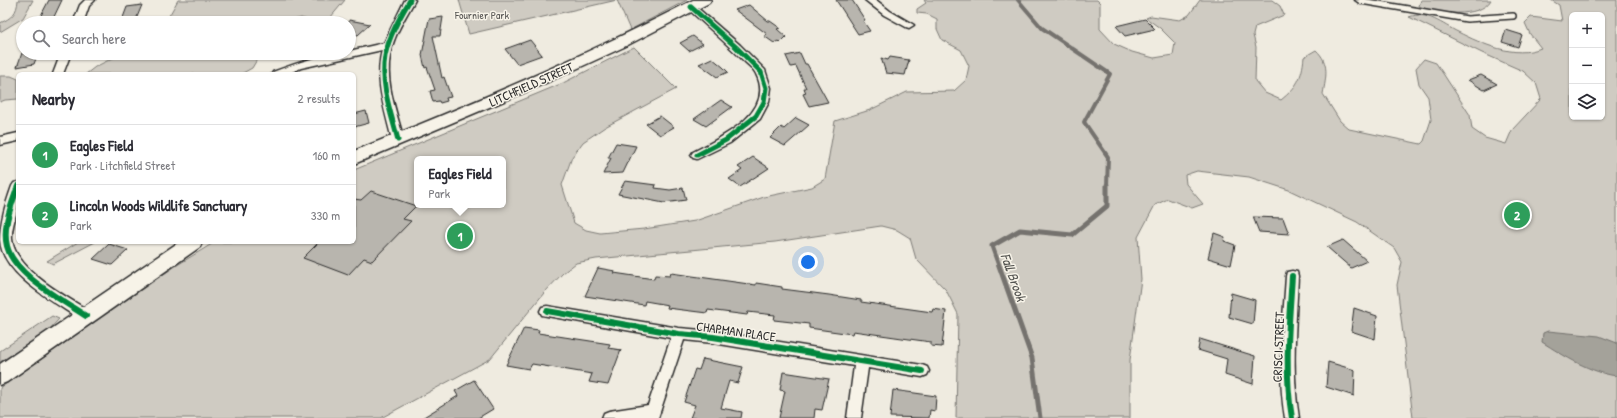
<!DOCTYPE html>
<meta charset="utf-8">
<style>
:root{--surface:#fff;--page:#f2f2f3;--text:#2b2b33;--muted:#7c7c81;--line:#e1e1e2;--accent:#d1495b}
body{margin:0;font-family:"Patrick Hand",sans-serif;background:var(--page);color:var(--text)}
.controls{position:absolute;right:12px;top:12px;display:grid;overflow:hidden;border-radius:6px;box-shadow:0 1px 3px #0004}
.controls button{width:36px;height:36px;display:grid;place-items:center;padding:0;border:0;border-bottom:1px solid var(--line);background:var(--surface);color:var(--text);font:20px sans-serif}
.you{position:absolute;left:808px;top:262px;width:14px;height:14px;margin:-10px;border:3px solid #fff;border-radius:50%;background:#1a73e8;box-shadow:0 0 0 6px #1a73e833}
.badge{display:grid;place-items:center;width:26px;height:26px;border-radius:50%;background:var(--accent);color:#fff;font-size:13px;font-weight:700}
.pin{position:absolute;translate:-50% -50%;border:2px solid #fff;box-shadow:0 1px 4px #0006}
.popup{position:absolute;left:414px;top:156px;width:92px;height:52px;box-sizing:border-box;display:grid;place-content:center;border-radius:6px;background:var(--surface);filter:drop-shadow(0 1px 3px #0005);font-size:13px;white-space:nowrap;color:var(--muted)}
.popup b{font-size:15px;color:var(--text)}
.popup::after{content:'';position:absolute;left:50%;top:100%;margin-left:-8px;border:8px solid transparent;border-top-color:var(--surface)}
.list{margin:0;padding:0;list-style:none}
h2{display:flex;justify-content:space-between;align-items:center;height:52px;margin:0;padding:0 16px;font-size:17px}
h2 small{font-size:13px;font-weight:400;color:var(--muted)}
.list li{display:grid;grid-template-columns:26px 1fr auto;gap:12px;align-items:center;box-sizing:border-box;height:60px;padding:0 16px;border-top:1px solid var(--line)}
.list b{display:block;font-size:15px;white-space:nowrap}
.list p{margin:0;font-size:13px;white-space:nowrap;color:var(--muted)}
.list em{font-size:13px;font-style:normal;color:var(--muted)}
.icon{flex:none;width:22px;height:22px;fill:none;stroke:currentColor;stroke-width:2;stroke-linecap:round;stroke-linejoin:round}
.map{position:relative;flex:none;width:1617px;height:418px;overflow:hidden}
.search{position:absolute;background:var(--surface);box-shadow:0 1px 3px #0004;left:16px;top:16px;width:340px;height:44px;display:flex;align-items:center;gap:10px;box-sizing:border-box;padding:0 14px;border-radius:22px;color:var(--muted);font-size:15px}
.panel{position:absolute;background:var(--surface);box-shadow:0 1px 3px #0004;left:16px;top:72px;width:340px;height:172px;border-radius:6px}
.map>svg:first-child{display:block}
.green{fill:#cfcbc2;stroke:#7d7b76;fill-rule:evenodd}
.water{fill:#a4a29a;stroke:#74726e}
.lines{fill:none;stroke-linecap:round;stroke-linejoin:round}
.stream-far1{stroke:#74726e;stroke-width:4}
.stream{stroke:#74726e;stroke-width:5}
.building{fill:#b8b5ae;stroke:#2b2b2b}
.service-casing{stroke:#2b2b2b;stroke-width:8}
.minor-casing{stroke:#2b2b2b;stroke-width:3}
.secondary-casing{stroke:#2b2b2b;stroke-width:3}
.service{stroke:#f7f3e8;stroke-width:5}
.minor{fill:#f7f3e8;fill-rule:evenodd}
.secondary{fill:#f7f3e8;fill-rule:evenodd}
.cycleway-far1-casing{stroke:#f7f3e8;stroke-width:7}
.cycleway-casing{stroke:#f7f3e8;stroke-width:9}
.cycleway-far1{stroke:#00873e;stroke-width:5}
.cycleway{stroke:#00873e;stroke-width:6}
.labels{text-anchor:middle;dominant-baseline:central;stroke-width:3;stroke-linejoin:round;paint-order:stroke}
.far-park-label{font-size:11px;fill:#545351;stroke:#f7f3e8}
.street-label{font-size:13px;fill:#2b2b2b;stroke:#f7f3e8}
.water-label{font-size:14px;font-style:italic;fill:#555552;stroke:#f7f3e8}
</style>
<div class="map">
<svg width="1617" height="418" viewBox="0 0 1617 418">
<rect width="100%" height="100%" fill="#efebe0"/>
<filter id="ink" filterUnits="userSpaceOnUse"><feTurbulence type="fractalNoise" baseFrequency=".025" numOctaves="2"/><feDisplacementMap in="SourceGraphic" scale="8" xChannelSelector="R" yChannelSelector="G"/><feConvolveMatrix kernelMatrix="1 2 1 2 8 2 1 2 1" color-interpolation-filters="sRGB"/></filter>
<g filter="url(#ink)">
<g class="green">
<path d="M18,0H33L23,18L0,32V23C12,18 17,13 18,0Z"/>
<polygon points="178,0 345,0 330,18 319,23 301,18 282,23 165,23"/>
<polygon points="459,0 687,0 630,30 617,0 469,34"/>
<path d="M924,0H1097L1100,3V29L1114,44L1132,52L1154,58L1173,55L1175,43L1160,28L1146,18L1151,16L1180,20L1189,15L1200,0H1272L1280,6L1284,15L1255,27L1253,35L1256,47L1255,81L1265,93L1281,100C1297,87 1302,78 1304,57L1316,50C1330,63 1326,77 1323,94L1340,121L1349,129L1421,144L1424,141L1431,120L1428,97L1419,84L1416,68L1424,59L1436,63L1444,75L1470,115L1472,129L1485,138L1506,144L1512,130L1541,99L1536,83L1523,71L1482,53L1409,17C1426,10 1443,25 1458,32C1482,44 1515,59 1541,48L1530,34L1525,23L1531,17L1562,21L1559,5L1551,0H1617V418H1413L1397,285L1402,262L1394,248L1357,222L1289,190L1249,177L1197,171L1185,175L1186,184L1203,204L1192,208L1168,199L1155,205L1138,237L1141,279L1130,360V418H956L958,314L946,290L916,259L910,238L897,230L881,226L775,242L596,259L576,263L563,273L544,293L490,359L381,418H0V388L174,267L215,242H354V170L563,83L634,47L676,89L605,127L583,142L572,157L562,185L574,223L586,230L600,233L644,229L695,221L764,197L812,187L825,179L835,121L870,110L907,92L954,91L966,80L969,66L961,50L942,40L937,29V19L927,14L917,13V9L926,3ZM1572,15H1602V117H1572ZM417,159H503V205H417Z"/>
<path d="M1421,0H1491C1480,19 1436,14 1419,6Z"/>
<polygon points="123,53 261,53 252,68 241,74 86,74 95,67"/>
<polygon points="0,76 11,76 18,79 18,99 5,100 0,102"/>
<polygon points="78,242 95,242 53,264 47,261"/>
<polygon points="52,316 59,319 46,333 0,362 0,351"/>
</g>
<path class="water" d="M1548,331L1599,336L1617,343V376C1591,373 1564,356 1542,342L1543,333Z"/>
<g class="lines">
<polyline class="stream-far1" points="1018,0 1042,28 1110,74 1084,122 1108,157 1107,186"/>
<polyline class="stream" points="1040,418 1032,358 992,246 1020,230 1072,235 1107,206 1107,185"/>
</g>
<g class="building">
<polygon points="49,0 62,0 51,23 37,23"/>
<polygon points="836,0 852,0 865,20 863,21 870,31 858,34"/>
<polygon points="142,5 135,22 121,23 127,7"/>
<polygon points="749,5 768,21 770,21 780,28 777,29 786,37 780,43 778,41 774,43 764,36 767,34 735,10"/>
<polygon points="443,17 440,36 433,36 442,78 444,77 451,97 446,98 447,101 440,103 439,101 433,102 430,91 435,90 427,67 425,68 422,55 429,19"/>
<polygon points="1145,19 1155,29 1125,36 1116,26"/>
<polygon points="349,20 370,24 358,35 349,33"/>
<polygon points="1506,30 1522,35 1518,47 1502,42"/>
<polygon points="693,36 703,44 689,51 680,43"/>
<polygon points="530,40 542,55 517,64 505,49"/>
<polygon points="22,53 38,53 34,64 17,67"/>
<polygon points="800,53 805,64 807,64 828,102 809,106 803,94 806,93 804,88 806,88 796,66 791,67 786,56"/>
<polygon points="890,57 909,60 905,75 886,73 881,58 888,60"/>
<polygon points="712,58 723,67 728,72 717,77 699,64"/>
<polygon points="1481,75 1497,84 1484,90 1468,80"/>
<polygon points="721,100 732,107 706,126 694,119"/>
<polygon points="366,111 369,123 354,127 354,114"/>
<polygon points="660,116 674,127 660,135 646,124"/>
<polygon points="796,118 809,125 785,146 770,138 781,127 784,129"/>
<polygon points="616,143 636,146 623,173 603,174 611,158 608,158"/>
<polygon points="753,157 769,168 740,187 729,179 742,170 738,167"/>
<polygon points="625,181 656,185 655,188 670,190 683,188 686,200 664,203 618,194"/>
<polygon points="371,191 416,206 403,219 411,221 372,261 364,258 348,275 303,258 319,242 354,242 354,199 361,200"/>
<polygon points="1253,217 1283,218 1289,234 1259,232"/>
<polygon points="1214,233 1225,237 1224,241 1235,245 1231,265 1208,258"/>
<polygon points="1343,240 1367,261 1351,268 1327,247"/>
<polygon points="109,244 128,250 112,265 93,259"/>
<polygon points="598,268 615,271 614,273 654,279 655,275 670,276 671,273 756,285 756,283 782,287 782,289 829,295 861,300 861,302 932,312 933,309 946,311 942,347 931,346 931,342 902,338 853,331 852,334 809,328 809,324 774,320 775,315 748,312 747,315 708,310 707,313 667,308 668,305 645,301 644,305 585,296"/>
<polygon points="1231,293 1255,300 1253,324 1229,317"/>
<polygon points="1354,308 1377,316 1375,339 1351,331"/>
<polygon points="524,328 539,330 538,333 610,344 608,348 621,350 608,385 589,382 592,374 532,364 529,369 506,365"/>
<polygon points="1200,339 1255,356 1253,384 1225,375 1227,359 1198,350"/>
<polygon points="703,359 743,367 738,383 729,381 721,408 742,412 741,418 690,418 695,405 684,402 695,369 699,370"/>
<polygon points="1328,362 1355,370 1354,396 1326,387"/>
<polygon points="783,372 829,379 822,410 815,409 814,418 779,418 785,391 780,390"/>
<polygon points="474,380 493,409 478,418 422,418 458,396 455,391"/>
<polygon points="893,390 936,396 935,411 930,410 929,418 890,417"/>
</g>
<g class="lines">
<g class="service-casing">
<polyline id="service" points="1361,1 1467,19 1513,16"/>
</g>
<g class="minor-casing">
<g id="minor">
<polygon points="85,0 95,0 89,6 83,23 73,23 80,5"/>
<path d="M405,0H415C405,18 393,36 390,56C385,84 397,113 404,140L402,143H394L392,140C385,110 374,80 382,50L301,68L287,74H272L273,72C297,63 324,53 349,53V51L384,43Z"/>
<polygon points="865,0 876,0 890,11 914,25 909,28 906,27 884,15"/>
<polygon points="1355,0 1365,0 1366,1 1361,4"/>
<path d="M691,4L694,5L740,45L765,70L771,88L769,102L760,119L730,143L697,159L693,158L691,155L693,152C720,138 776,113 756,74C754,69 748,65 744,61C726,43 707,26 688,9L686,7Z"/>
<polygon points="61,53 71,53 63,74 53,74"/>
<polygon points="18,133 18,141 0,145 0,137"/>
<path d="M18,182C18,189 19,196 18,203C17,216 11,226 12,239C15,270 67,297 91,312L93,316L91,320L86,321L81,320C55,302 2,275 0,240C0,221 6,203 12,186L14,183Z"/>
<path d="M1292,271L1297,272L1298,276C1296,324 1291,371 1299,418H1285C1277,371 1283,324 1286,276L1287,272Z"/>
<polygon points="547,306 679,328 713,331 922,365 927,367 929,371 927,375 922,377 868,368 861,418 847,418 854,366 713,343 684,340 658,418 602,418 604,413 609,411 648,405 671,338 547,316 542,315 540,311 542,307"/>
</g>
</g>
<g class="secondary-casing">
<g id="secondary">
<path d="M693,0H711L709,3L624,47L537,87L354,164V151C469,105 583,57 693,0Z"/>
<polygon points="179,242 202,242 200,247 7,382 0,385 0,364"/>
</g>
</g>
<use href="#service" class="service"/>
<use href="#minor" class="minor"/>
<use href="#secondary" class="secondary"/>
<g class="cycleway-far1-casing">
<g id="cycleway-far1">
<polyline points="691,7 736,47 761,72 766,88 764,102 756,116 726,140 697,155"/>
<path d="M398,140C391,113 380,84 385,56C389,36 400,17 410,0"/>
</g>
</g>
<g class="cycleway-casing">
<g id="cycleway">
<path d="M18,186C12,204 2,226 7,246C14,275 62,300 86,316"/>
<path d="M1292,276C1289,324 1284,371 1292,418"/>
<polyline points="547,311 679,334 713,337 922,371"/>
</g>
</g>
<use href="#cycleway-far1" class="cycleway-far1"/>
<use href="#cycleway" class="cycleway"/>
</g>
</g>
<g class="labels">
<g class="far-park-label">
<text x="482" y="15">Fournier Park</text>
</g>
<g class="street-label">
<text transform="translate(531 84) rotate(-24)">LITCHFIELD STREET</text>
<text transform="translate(736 331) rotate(8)">CHAPMAN PLACE</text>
<text transform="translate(1278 347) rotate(-88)">CRISCI STREET</text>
</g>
<g class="water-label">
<text transform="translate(1014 277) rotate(70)">Fall Brook</text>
</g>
</g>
</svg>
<div class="controls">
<button>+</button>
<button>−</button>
<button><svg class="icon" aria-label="layers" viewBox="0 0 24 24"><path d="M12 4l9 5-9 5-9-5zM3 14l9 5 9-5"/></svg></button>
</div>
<div class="you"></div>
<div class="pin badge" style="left:460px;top:236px;background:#2e9e5b">1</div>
<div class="popup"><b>Eagles Field</b>Park</div>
<div class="pin badge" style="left:1517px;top:215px;background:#2e9e5b">2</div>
<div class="search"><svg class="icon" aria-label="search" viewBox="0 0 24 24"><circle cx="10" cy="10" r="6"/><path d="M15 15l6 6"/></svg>Search here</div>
<section class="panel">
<h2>Nearby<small>2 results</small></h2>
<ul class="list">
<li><span class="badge" style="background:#2e9e5b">1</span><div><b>Eagles Field</b><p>Park · Litchfield Street</p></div><em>160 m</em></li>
<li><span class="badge" style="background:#2e9e5b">2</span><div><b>Lincoln Woods Wildlife Sanctuary</b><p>Park</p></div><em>330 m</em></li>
</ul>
</section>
</div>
